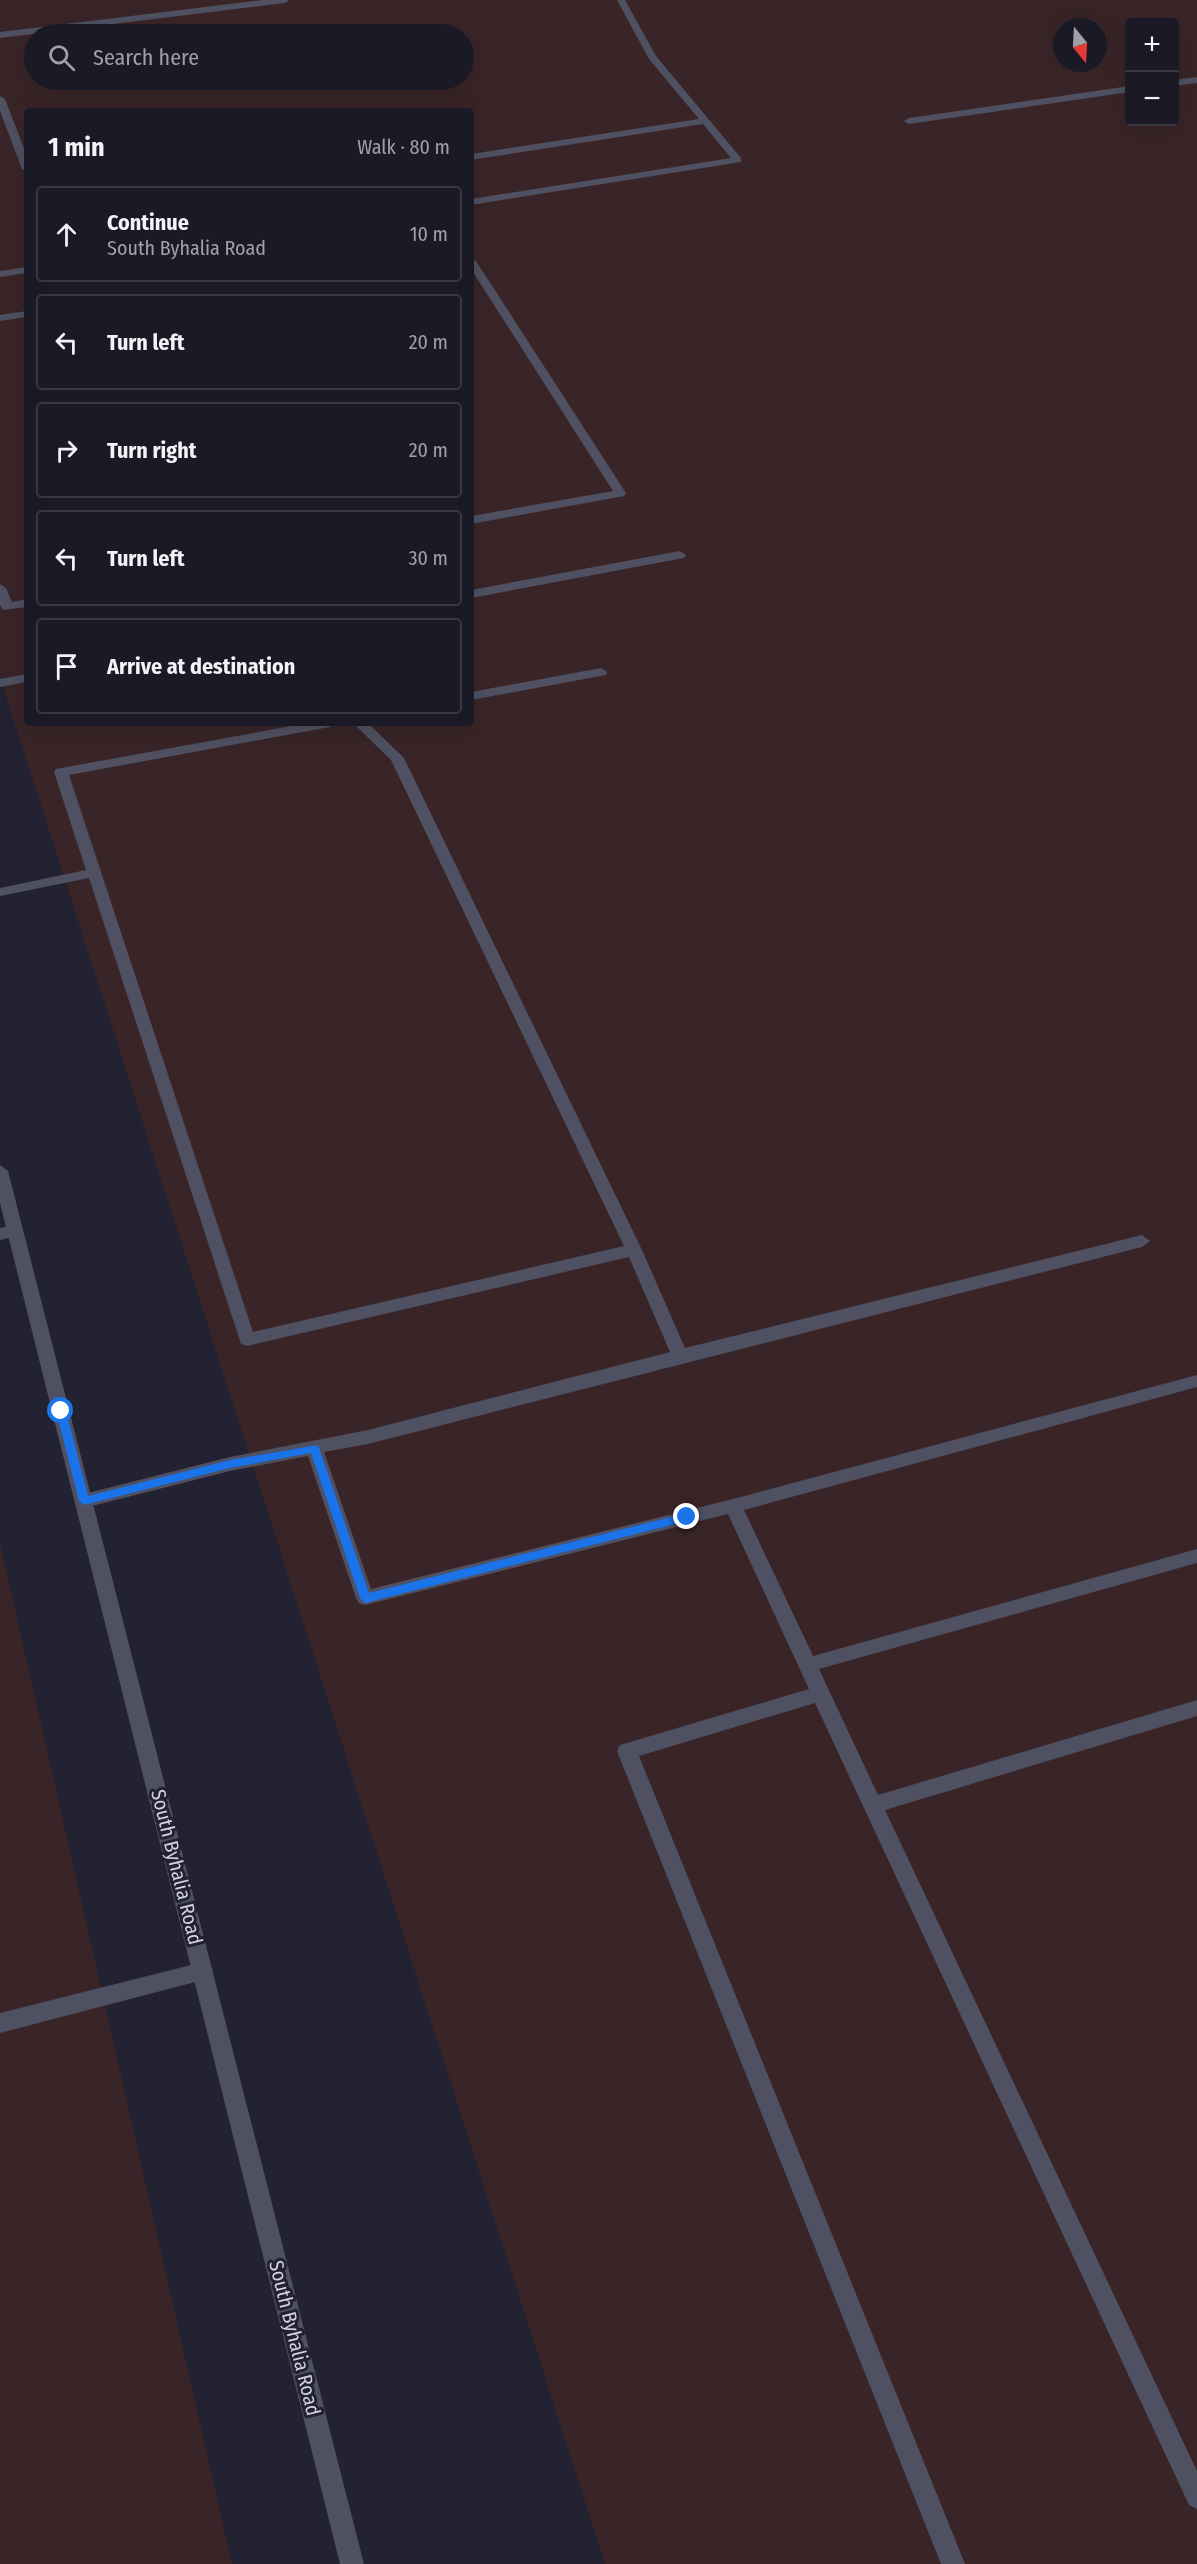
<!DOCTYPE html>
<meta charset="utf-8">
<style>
:root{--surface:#1a1a26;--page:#272732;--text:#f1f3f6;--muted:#9fa1a7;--line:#383843}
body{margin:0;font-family:"Fira Sans Condensed",sans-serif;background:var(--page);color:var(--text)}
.controls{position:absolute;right:18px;top:18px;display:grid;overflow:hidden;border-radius:6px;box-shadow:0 6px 24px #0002}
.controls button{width:54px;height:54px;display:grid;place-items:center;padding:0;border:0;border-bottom:2px solid var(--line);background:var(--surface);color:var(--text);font:30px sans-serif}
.compass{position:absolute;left:1053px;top:18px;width:54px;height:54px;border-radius:50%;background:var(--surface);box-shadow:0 6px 24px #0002;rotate:162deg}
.stop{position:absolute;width:18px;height:18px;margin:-14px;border:4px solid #1a73e8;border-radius:50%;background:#fff}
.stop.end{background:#1a73e8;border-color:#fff;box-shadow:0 2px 6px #0008}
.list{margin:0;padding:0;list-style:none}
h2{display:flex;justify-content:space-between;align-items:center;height:78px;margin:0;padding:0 24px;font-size:26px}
h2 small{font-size:20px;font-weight:400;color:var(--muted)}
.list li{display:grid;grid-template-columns:39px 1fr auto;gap:18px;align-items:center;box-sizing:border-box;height:96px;margin:0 12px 12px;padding:0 12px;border:2px solid var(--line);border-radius:6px}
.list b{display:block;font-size:22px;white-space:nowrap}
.list p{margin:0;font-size:20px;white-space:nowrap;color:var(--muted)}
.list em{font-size:20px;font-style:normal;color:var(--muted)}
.icon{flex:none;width:33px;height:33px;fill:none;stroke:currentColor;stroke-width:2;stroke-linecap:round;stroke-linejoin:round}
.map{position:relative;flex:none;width:1197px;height:2564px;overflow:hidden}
.search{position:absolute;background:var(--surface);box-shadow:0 6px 24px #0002;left:24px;top:24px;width:450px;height:66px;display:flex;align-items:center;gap:15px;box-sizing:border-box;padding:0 21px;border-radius:33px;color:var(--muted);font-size:22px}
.panel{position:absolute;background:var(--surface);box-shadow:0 6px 24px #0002;left:24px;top:108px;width:450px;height:618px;border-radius:6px}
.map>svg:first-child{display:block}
.industrial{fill:#392528;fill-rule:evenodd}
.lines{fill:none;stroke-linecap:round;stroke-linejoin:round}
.service{fill:#4f5061;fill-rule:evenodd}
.secondary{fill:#4f5061;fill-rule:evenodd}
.route{fill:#1a73e8}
.labels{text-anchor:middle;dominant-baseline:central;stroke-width:6;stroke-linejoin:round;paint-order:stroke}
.near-street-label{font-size:20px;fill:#d2d3dd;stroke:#222232}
</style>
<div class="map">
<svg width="1197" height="2564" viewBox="0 0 1197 2564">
<rect width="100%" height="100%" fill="#222232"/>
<g class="industrial">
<path d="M0,0H1197V2564H605L0,677ZM1130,22H1174V122H1130ZM1062,27H1098V63H1062ZM34,34H464V80H34ZM27,111H471V723H27Z"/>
<polygon points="0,1543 232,2564 0,2564"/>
</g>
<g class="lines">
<g class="service">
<polygon points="263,0 289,0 285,3 0,38 0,32"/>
<polygon points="617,0 625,0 656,56 741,158 741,162 471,205 471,199 731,158 703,124 471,160 471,154 699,119 649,59"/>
<polygon points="1197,77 1197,83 1174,86 1174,80"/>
<polygon points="1130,86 1130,92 909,124 904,121 909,118"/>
<polygon points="0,96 5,99 27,156 27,172 22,169 0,111"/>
<polygon points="471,258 476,261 626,493 624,496 471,524 471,516 613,491 471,269"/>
<polygon points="27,267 27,273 0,277 0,271"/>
<polygon points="27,311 27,317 0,321 0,315"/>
<polygon points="680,551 686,555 684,558 471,598 471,590"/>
<polygon points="0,584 6,588 12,602 27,599 27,607 3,610 0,605"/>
<polygon points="601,668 607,672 606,675 471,700 471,692"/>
<polygon points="27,674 27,682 0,687 0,679"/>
<polygon points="308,723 337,723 330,727 69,775 253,1332 624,1246 391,760 353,723 368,723 404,758 642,1250 685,1348 1142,1235 1150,1241 1142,1247 368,1444 324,1452 371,1589 733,1499 1197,1375 1197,1387 744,1510 813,1656 1197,1549 1197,1563 819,1669 878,1795 1197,1700 1197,1716 885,1810 1197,2471 1197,2509 1189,2505 815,1703 639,1756 965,2564 941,2564 617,1751 620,1745 627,1743 809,1689 728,1514 365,1605 359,1603 356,1598 308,1456 230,1471 84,1508 78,1506 75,1501 78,1496 84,1494 230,1457 368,1430 670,1352 629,1257 247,1346 241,1344 89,878 0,896 0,888 86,870 54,772 56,769"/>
<polygon points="15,1225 21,1227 23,1231 21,1235 0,1240 0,1228"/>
<polygon points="203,1962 210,1964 213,1971 210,1978 203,1980 0,2033 0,2013"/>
</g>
<polygon class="secondary" points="0,1165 8,1171 364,2564 340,2564 0,1203"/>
</g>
<polygon class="route" points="61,1407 66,1411 88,1496 230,1460 318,1445 369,1593 687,1513 692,1517 687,1521 365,1603 360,1598 311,1453 230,1468 84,1505 79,1501 56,1411"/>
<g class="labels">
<g class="near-street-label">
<text transform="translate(177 1867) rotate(76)">South Byhalia Road</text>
<text transform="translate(295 2338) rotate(76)">South Byhalia Road</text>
</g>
</g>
</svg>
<div class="controls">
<button>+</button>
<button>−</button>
</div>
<svg class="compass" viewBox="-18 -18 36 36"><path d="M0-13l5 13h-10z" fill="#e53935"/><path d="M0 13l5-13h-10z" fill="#9fa1a7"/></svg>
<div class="stop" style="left:61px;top:1411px"></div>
<div class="stop end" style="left:687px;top:1517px"></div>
<div class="search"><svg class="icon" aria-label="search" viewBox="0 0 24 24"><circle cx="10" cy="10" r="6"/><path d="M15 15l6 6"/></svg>Search here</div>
<section class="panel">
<h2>1 min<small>Walk · 80 m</small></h2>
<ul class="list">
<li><svg class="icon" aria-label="ahead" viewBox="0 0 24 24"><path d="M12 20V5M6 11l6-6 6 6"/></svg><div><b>Continue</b><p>South Byhalia Road</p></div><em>10 m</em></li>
<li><svg class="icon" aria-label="left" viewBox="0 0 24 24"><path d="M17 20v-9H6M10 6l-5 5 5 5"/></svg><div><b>Turn left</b></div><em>20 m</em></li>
<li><svg class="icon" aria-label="right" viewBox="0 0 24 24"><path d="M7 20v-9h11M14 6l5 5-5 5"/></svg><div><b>Turn right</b></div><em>20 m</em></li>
<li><svg class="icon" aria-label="left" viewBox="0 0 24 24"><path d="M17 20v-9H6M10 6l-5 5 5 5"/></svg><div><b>Turn left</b></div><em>30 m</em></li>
<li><svg class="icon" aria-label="arrive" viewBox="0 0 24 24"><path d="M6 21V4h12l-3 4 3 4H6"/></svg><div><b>Arrive at destination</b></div></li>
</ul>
</section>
</div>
